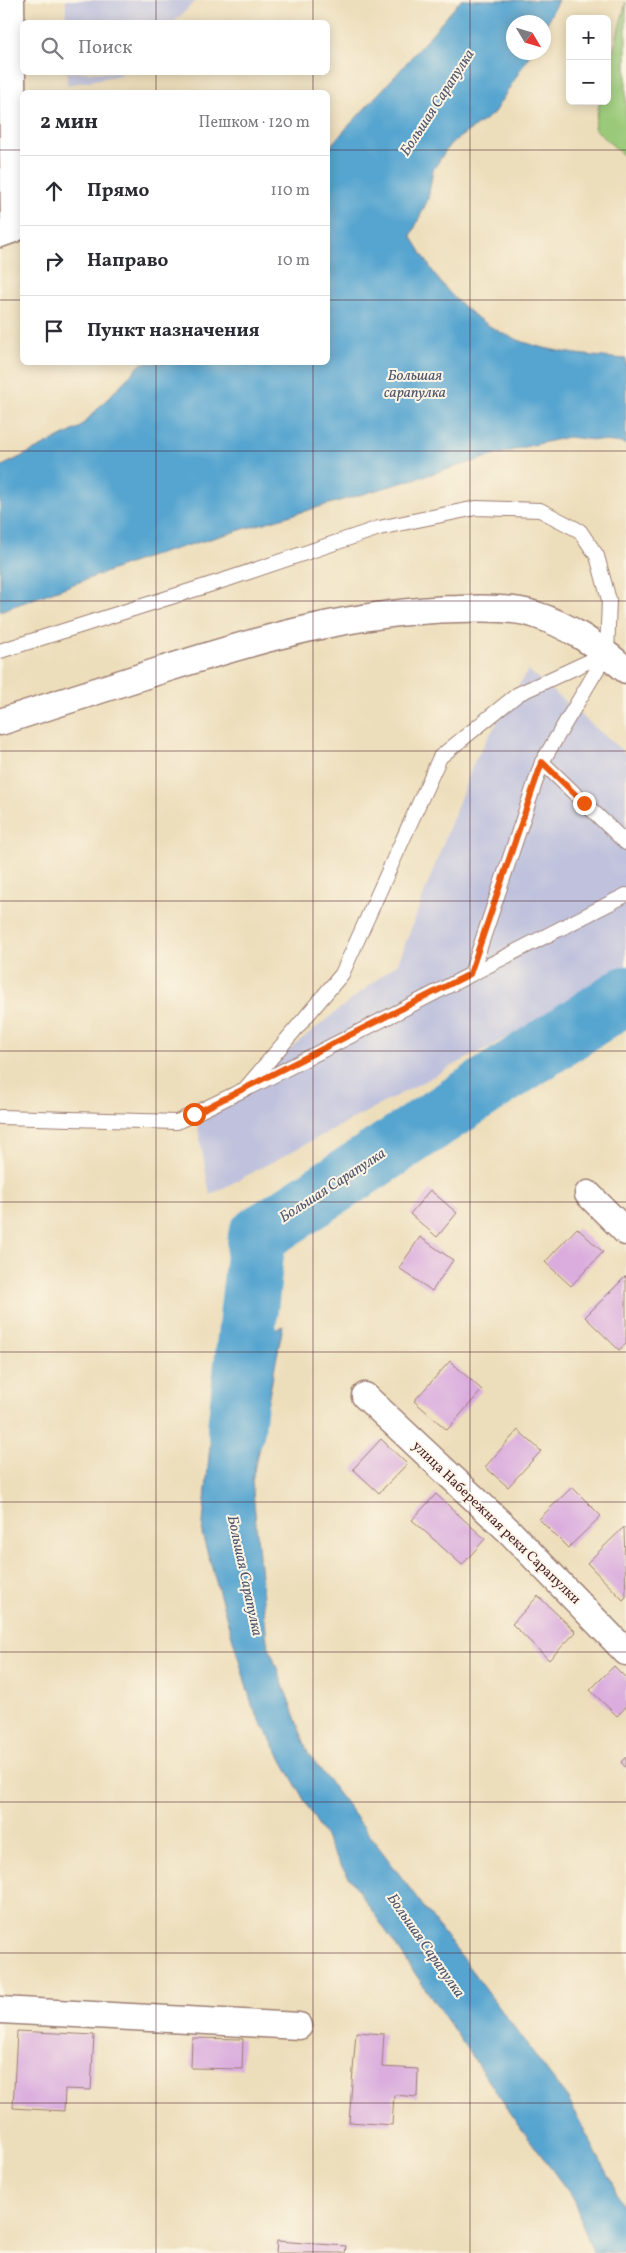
<!DOCTYPE html>
<html lang="ru">
<meta charset="utf-8">
<style>
:root{--surface:#fff;--page:#f2f2f3;--text:#2b2b33;--muted:#7c7c81;--line:#e1e1e2}
body{margin:0;font-family:Vollkorn,serif;background:var(--page);color:var(--text)}
.controls{position:absolute;right:15px;top:15px;display:grid;overflow:hidden;border-radius:8px;box-shadow:0 2px 12px #0003}
.controls button{width:45px;height:45px;display:grid;place-items:center;padding:0;border:0;border-bottom:1px solid var(--line);background:var(--surface);color:var(--text);font:25px sans-serif}
.compass{position:absolute;left:506px;top:15px;width:45px;height:45px;border-radius:50%;background:var(--surface);box-shadow:0 2px 12px #0003;rotate:128deg}
.stop{position:absolute;width:15px;height:15px;margin:-11px;border:4px solid #ea580c;border-radius:50%;background:#fff}
.stop.end{background:#ea580c;border-color:#fff;box-shadow:0 1px 5px #0008}
.list{margin:0;padding:0;list-style:none}
h2{display:flex;justify-content:space-between;align-items:center;height:65px;margin:0;padding:0 20px;font-size:21px}
h2 small{font-size:16px;font-weight:400;color:var(--muted)}
.list li{display:grid;grid-template-columns:32px 1fr auto;gap:15px;align-items:center;box-sizing:border-box;height:70px;padding:0 20px;border-top:1px solid var(--line)}
.list b{display:block;font-size:19px;white-space:nowrap}
.list em{font-size:16px;font-style:normal;color:var(--muted)}
.icon{flex:none;width:28px;height:28px;fill:none;stroke:currentColor;stroke-width:2;stroke-linecap:round;stroke-linejoin:round}
.map{position:relative;flex:none;width:626px;height:2253px;overflow:hidden}
.search{position:absolute;background:var(--surface);box-shadow:0 2px 12px #0003;left:20px;top:20px;width:310px;height:55px;display:flex;align-items:center;gap:12px;box-sizing:border-box;padding:0 18px;border-radius:8px;color:var(--muted);font-size:19px}
.panel{position:absolute;background:var(--surface);box-shadow:0 2px 12px #0003;left:20px;top:90px;width:310px;height:275px;border-radius:8px}
.map>svg:first-child{display:block}
.industrial{fill:#c0c2dd}
.green{fill:#9aca79;stroke:#727452}
.water{fill:#56a5d0;stroke:#50627e}
.lines{fill:none;stroke-linecap:round;stroke-linejoin:round}
.river{stroke:#56a5d0;stroke-width:58}
.building{fill:#daadde}
.lane-casing{stroke:#9c7e73;stroke-width:16}
.street-casing{stroke:#9c7e73;stroke-width:29}
.lane{stroke:#fff;stroke-width:14}
.street{stroke:#fff;stroke-width:26}
.route{stroke:#ea580c;stroke-width:6}
.grid{fill:none;stroke:#4a1f2b;stroke-width:1;stroke-opacity:0.55}
.labels{text-anchor:middle;dominant-baseline:central;stroke-width:4;stroke-linejoin:round;paint-order:stroke}
.street-label{font-size:14px;fill:#4a1f2b;stroke:#fcf5e5}
.water-label{font-size:15px;font-style:italic;fill:#4f556d;stroke:#fcf5e5}
</style>
<div class="map">
<svg width="626" height="2253" viewBox="0 0 626 2253">
<rect width="100%" height="100%" fill="#fcf5e5"/>
<filter id="ink" filterUnits="userSpaceOnUse"><feTurbulence type="fractalNoise" baseFrequency=".02" numOctaves="2"/><feDisplacementMap in="SourceGraphic" scale="10" xChannelSelector="R" yChannelSelector="G"/><feConvolveMatrix kernelMatrix="1 2 1 2 8 2 1 2 1" color-interpolation-filters="sRGB"/></filter>
<filter id="wash" filterUnits="userSpaceOnUse"><feTurbulence type="fractalNoise" baseFrequency=".0096" numOctaves="4" result="noise"/><feDisplacementMap in="SourceGraphic" scale="20" xChannelSelector="R" yChannelSelector="G"/><feGaussianBlur stdDeviation="1.12" result="paint"/><feColorMatrix in="noise" values="0 0 0 0 0 0 0 0 0 0 0 0 0 0 0 0 0 1.4 0 .05"/><feComposite in="paint" operator="in"/></filter>
<g filter="url(#wash)">
<rect width="100%" height="100%" fill="#eddebb"/>
<g class="industrial">
<polygon points="66,0 197,0 174,22 66,22"/>
<polygon points="67,73 67,72 123,73 120,75 67,85"/>
<polygon points="528,670 626,754 626,974 210,1195 197,1122 398,963 474,762"/>
</g>
<polygon class="green" points="626,2 626,158 594,128 600,101 607,101 607,75"/>
<g class="water">
<path d="M461,0H558L544,29V22H514V52L531,53L493,114L450,144L433,170L428,199L411,236C423,254 433,275 447,290C498,347 554,353 626,359V445L622,443L568,437L520,448L145,558L0,611V467L79,428L142,363L328,362V148L396,75Z"/>
<polygon points="283,1326 252,1481 267,1641 308,1753 568,2099 626,2210 626,2253 593,2253 573,2198 521,2128 338,1861 253,1708 202,1534 213,1411 246,1347"/>
</g>
<g class="lines">
<polyline class="river" points="236,1429 257,1236 626,995"/>
</g>
<g id="blocks">
<g class="building">
<polygon points="430,1190 457,1213 437,1237 410,1214"/>
<polygon points="577,1228 603,1252 571,1286 545,1262"/>
<polygon points="420,1237 453,1260 432,1291 399,1268"/>
<polygon points="626,1276 626,1344 619,1350 585,1317"/>
<polygon points="450,1361 482,1390 447,1430 414,1401"/>
<polygon points="518,1430 541,1451 508,1487 485,1467"/>
<polygon points="381,1439 407,1464 379,1493 353,1469"/>
<polygon points="572,1487 601,1516 568,1548 539,1519"/>
<polygon points="436,1494 485,1539 462,1565 412,1520"/>
<polygon points="624,1527 626,1597 623,1600 587,1563"/>
<polygon points="538,1596 576,1632 549,1660 512,1624"/>
<polygon points="614,1666 626,1678 626,1707 617,1716 590,1690"/>
<polygon points="626,1757 626,1768 621,1762"/>
<polygon points="17,2031 94,2035 91,2090 65,2089 64,2111 13,2108"/>
<polygon points="356,2032 384,2034 382,2067 418,2069 417,2097 394,2095 392,2125 349,2122"/>
<polygon points="192,2038 243,2039 242,2069 191,2068"/>
<polygon points="277,2241 346,2246 345,2253 276,2253"/>
</g>
</g>
</g>
<g filter="url(#ink)">
<use href="#blocks" fill-opacity="0" stroke="#9c7e73" stroke-width="1"/>
<g class="lines">
<g class="lane-casing">
<g id="lane">
<polyline points="0,651 231,578 379,528 476,508 540,510 580,531 597,556 609,600 607,653 542,762 626,843"/>
<polyline points="471,974 542,762"/>
<polyline points="251,1087 626,895"/>
<polyline points="0,1117 177,1122 245,1089 342,974 440,757 518,694 607,653"/>
</g>
</g>
<g class="street-casing">
<g id="street">
<polyline points="0,234 14,229 11,0"/>
<path d="M0,722C54,705 108,687 162,670C259,639 356,611 458,609C480,608 512,607 533,614C569,625 598,646 626,670"/>
<polyline points="588,1194 626,1232"/>
<polyline points="365,1396 509,1531 626,1652"/>
<polyline points="0,2010 299,2026"/>
</g>
</g>
<use href="#lane" class="lane"/>
<use href="#street" class="street"/>
</g>
</g>
<g class="lines" filter="url(#ink)">
<polyline class="route" points="194,1114 470,974 542,762 584,803"/>
</g>
<path class="grid" d="M156,0V22M313,0V22M470,0V2253M156,72V92M313,72V92M0,150H22M328,150H626M0,300H22M328,300H626M156,362V2253M313,362V2253M0,451H626M0,601H626M0,751H626M0,901H626M0,1051H626M0,1202H626M0,1352H626M0,1502H626M0,1652H626M0,1802H626M0,1953H626M0,2103H626"/>
<g class="labels">
<g class="street-label">
<text transform="translate(496 1523) rotate(44)">улица Набережная реки Сарапулки</text>
</g>
<g class="water-label">
<text transform="translate(438 103) rotate(-57)">Большая Сарапулка</text>
<text x="415" y="376">Большая<tspan x="415" dy="17">сарапулка</tspan></text>
<text transform="translate(333 1186) rotate(-33)">Большая Сарапулка</text>
<text transform="translate(244 1576) rotate(78)">Большая Сарапулка</text>
<text transform="translate(425 1946) rotate(55)">Большая Сарапулка</text>
</g>
</g>
</svg>
<div class="controls">
<button>+</button>
<button>−</button>
</div>
<svg class="compass" viewBox="-18 -18 36 36"><path d="M0-13l5 13h-10z" fill="#e53935"/><path d="M0 13l5-13h-10z" fill="#7c7c81"/></svg>
<div class="stop" style="left:194px;top:1114px"></div>
<div class="stop end" style="left:584px;top:803px"></div>
<div class="search"><svg class="icon" aria-label="search" viewBox="0 0 24 24"><circle cx="10" cy="10" r="6"/><path d="M15 15l6 6"/></svg>Поиск</div>
<section class="panel">
<h2>2 мин<small>Пешком · 120 m</small></h2>
<ul class="list">
<li><svg class="icon" aria-label="ahead" viewBox="0 0 24 24"><path d="M12 20V5M6 11l6-6 6 6"/></svg><div><b>Прямо</b></div><em>110 m</em></li>
<li><svg class="icon" aria-label="right" viewBox="0 0 24 24"><path d="M7 20v-9h11M14 6l5 5-5 5"/></svg><div><b>Направо</b></div><em>10 m</em></li>
<li><svg class="icon" aria-label="arrive" viewBox="0 0 24 24"><path d="M6 21V4h12l-3 4 3 4H6"/></svg><div><b>Пункт назначения</b></div></li>
</ul>
</section>
</div>
